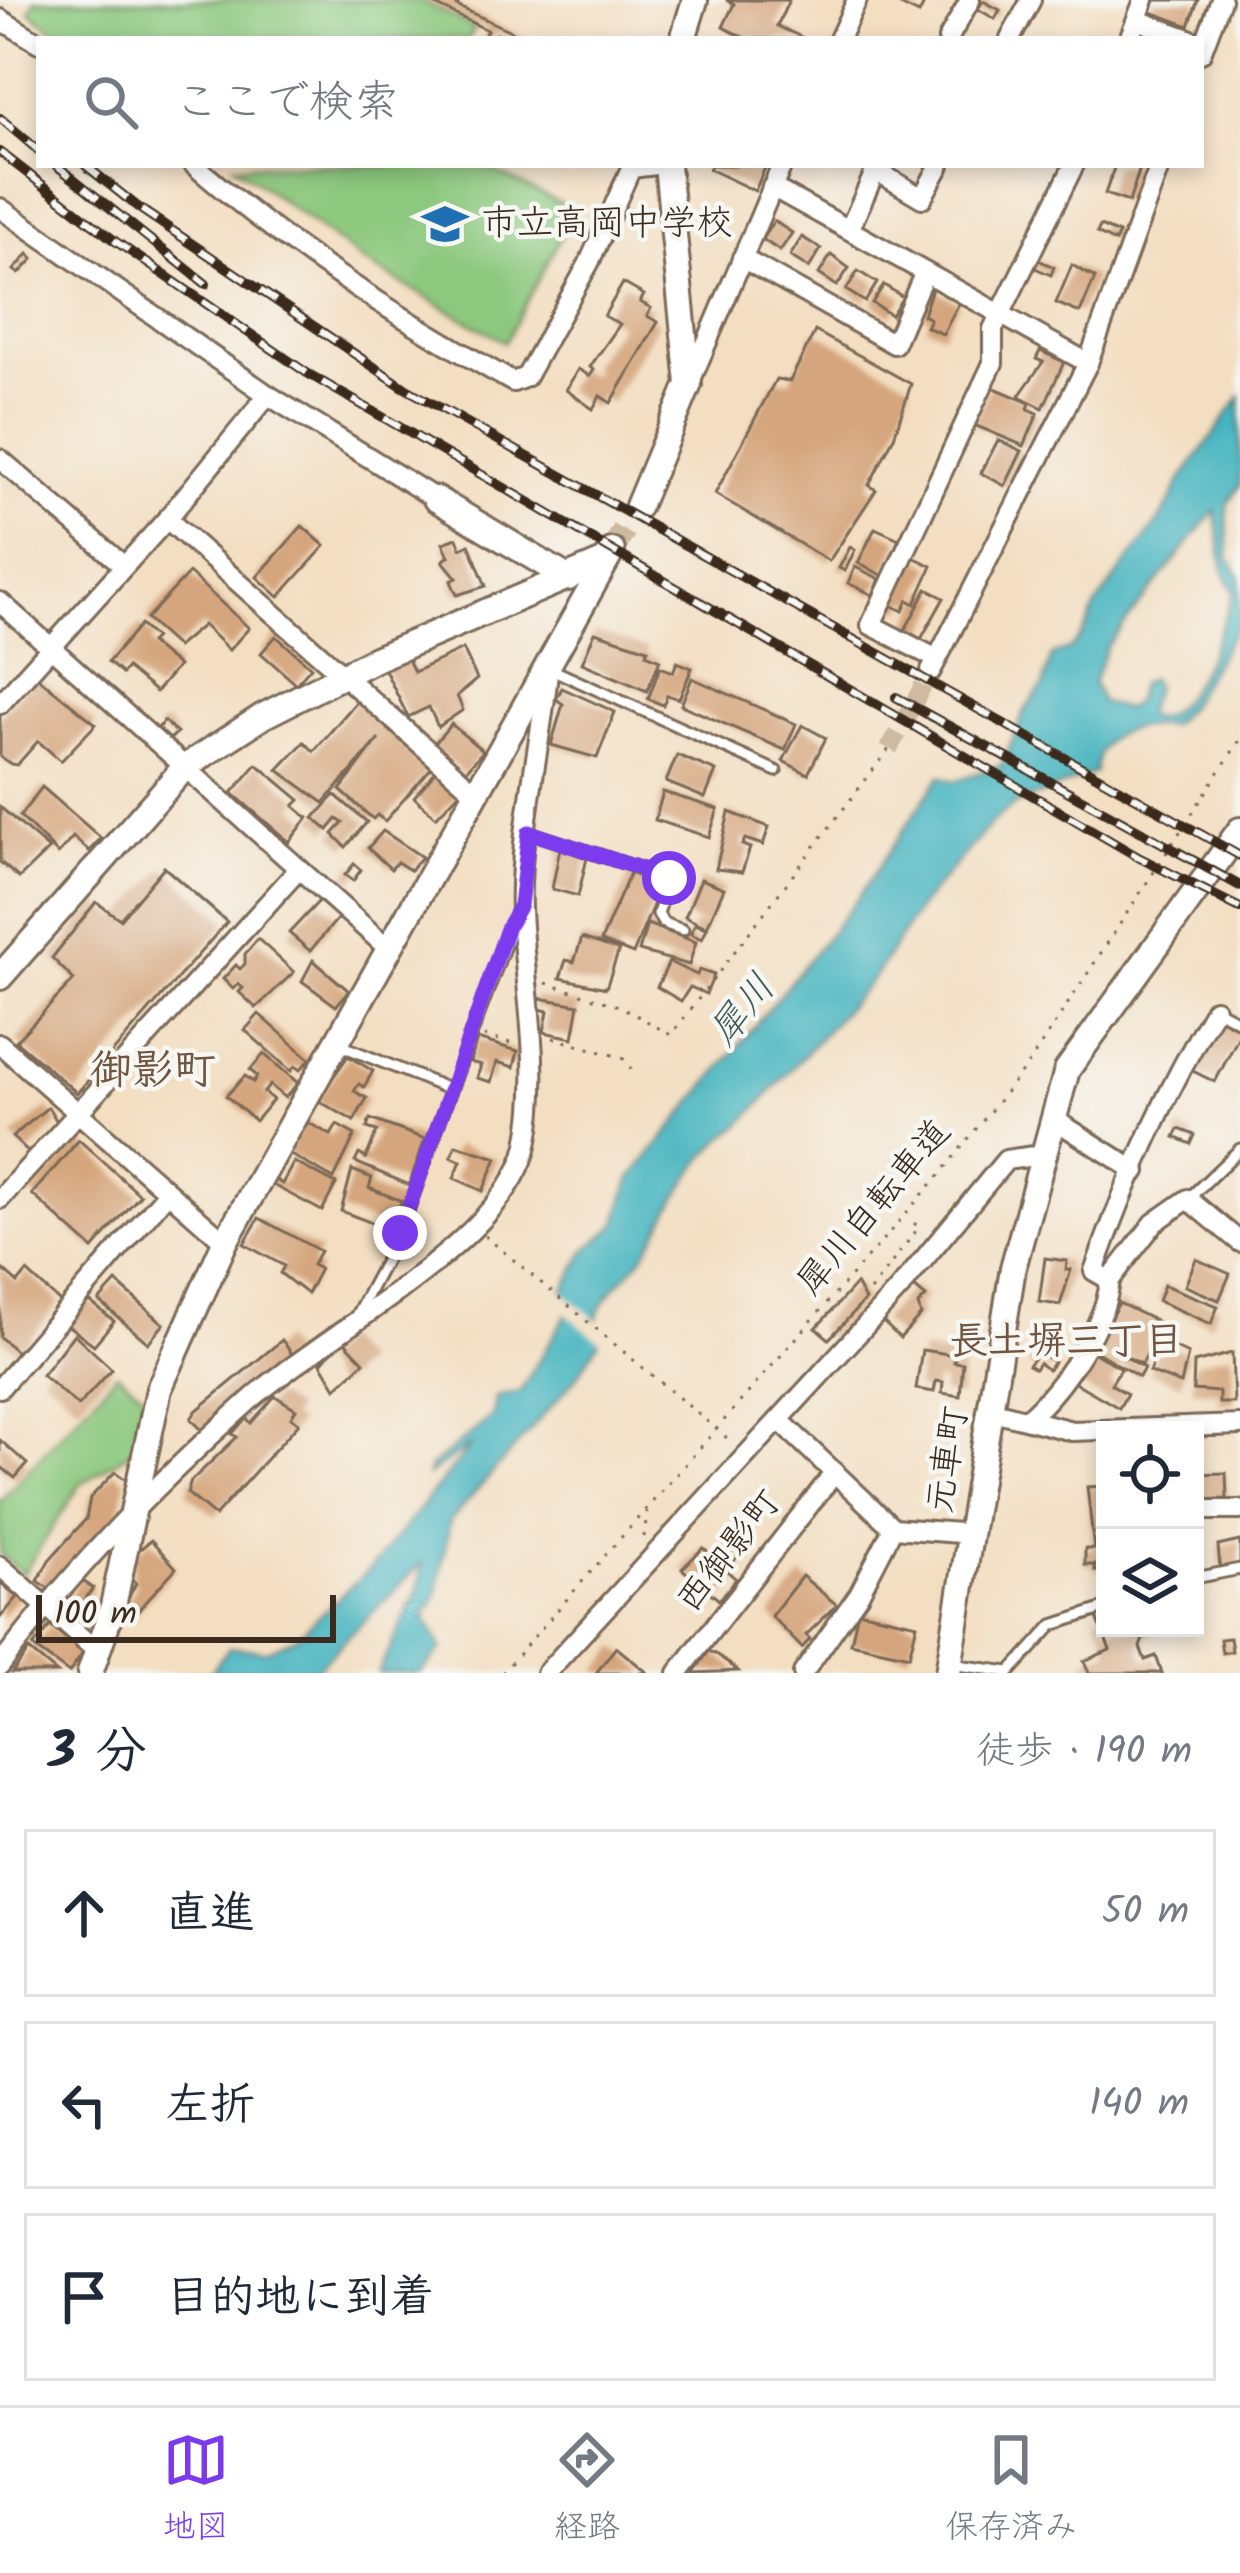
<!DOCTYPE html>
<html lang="ja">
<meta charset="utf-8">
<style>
:root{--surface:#fff;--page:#f6f6f7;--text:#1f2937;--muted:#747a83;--line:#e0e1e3;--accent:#7c3aed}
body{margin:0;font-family:Kalam,"Klee One",sans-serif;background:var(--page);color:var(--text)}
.controls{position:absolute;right:36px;bottom:36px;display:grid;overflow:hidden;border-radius:0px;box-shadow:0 6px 18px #0003}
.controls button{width:108px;height:108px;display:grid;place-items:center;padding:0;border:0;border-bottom:3px solid var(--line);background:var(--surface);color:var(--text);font:60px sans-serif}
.scale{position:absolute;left:36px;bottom:30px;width:300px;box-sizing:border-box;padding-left:12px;border:6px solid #3b2a1e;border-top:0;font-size:33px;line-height:42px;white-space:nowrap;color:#3b2a1e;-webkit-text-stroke:9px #f6f6f2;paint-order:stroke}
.stop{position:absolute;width:36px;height:36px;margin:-27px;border:9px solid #7c3aed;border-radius:50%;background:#fff}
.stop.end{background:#7c3aed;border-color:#fff;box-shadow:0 3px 12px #0008}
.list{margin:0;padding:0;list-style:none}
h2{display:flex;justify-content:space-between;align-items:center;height:156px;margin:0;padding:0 48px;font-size:51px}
h2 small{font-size:39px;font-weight:400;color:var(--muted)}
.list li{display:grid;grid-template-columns:78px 1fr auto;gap:36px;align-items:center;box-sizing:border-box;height:168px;margin:0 24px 24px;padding:0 24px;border:3px solid var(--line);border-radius:0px}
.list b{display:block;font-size:45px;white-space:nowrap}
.list em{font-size:39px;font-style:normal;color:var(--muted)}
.icon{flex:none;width:66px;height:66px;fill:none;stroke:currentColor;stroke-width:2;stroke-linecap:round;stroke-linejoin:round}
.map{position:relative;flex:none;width:1240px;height:1673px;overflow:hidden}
.search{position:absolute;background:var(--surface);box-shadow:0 6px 18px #0003;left:36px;right:36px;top:36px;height:132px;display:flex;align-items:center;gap:30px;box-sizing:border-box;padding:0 42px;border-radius:0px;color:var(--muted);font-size:45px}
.sheet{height:732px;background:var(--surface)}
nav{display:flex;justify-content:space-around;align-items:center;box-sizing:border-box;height:168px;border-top:3px solid var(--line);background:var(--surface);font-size:33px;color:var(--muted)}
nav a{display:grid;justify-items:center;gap:6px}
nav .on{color:var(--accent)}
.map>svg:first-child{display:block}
.green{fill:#8cc87e;stroke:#64794e;stroke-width:3}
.water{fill:#45b4bf;stroke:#406f6e;stroke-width:3;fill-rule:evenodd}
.pier{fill:#f3dec1}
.building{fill:#d5a67d}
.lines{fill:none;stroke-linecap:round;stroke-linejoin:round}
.minor-tunnel{stroke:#cebaa0;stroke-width:18;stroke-dasharray:18 9;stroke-linecap:butt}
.tertiary-tunnel{stroke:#cebaa0;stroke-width:24;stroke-dasharray:24 12;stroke-linecap:butt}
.service-casing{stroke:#7b6957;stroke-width:15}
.minor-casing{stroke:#7b6957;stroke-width:24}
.tertiary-casing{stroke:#7b6957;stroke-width:30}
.path{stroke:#7b6957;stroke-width:3;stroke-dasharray:3 9;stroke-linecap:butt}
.service{stroke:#fff;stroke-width:9}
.minor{stroke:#fff;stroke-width:18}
.tertiary{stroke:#fff;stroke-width:24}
.rail-casing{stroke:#3b2a1e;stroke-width:10}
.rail{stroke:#f6f6f2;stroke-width:6;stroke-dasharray:18;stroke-linecap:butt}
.path-bridge{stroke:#7b6957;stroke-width:3;stroke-dasharray:3 9;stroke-linecap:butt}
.route{stroke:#7c3aed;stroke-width:15}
.labels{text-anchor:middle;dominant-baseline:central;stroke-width:9;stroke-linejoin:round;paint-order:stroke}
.poi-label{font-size:36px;fill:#3b2a1e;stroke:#f6f6f2;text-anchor:start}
.street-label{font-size:36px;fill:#3b2a1e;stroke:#f6f6f2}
.water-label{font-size:39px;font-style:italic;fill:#3e5a56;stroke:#f6f6f2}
.neighbourhood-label{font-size:39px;font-weight:bold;fill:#71553f;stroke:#f6f6f2}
.quarter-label{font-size:42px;font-weight:bold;fill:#71553f;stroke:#f6f6f2}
</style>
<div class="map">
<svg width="1240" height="1673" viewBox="0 0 1240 1673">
<rect width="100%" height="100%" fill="#f6f6f2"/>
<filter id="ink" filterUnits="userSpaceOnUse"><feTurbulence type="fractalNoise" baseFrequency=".00833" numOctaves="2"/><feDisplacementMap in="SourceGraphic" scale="24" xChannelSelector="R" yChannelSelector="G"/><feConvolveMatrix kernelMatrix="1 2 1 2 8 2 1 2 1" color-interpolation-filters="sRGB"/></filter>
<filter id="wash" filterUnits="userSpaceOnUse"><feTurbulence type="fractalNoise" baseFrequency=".004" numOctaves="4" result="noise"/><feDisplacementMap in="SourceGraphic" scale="48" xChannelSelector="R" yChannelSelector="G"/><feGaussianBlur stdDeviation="2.7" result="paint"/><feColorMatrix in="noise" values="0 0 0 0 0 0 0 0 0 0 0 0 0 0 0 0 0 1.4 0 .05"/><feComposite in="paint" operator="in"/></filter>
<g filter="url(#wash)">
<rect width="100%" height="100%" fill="#f3dec1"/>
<g class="green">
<polygon points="35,0 419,0 474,28 469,39 65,39 30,12"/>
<polygon points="234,165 481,165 575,210 505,342 364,262"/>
<polygon points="117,1373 145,1395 135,1448 80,1485 23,1574 0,1554 0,1501"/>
</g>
<path class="water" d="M1240,397V486L1227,504L1229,557L1240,577V621L1187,708L1170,725C1133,727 1097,728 1095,773L1014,805L992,823L922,903L874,977L741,1125C693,1155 673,1208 645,1253C631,1274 608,1289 598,1314C595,1323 598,1332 599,1342L576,1378L450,1521L437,1594L425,1618L442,1649L421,1673H378L419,1588L422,1563L312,1673H210L229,1647L265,1651L296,1637L372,1567L472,1444L428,1475L430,1467L493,1416L496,1397L520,1392L566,1315L563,1292L585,1251L616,1225L630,1180L858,898L940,776L954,781L1002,765L1025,710L1043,686L1052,655C1058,652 1065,651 1070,648C1084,638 1087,622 1095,608C1120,566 1164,524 1179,483ZM1215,510L1224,572L1234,592C1222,626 1191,716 1152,719L1145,713L1155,687L1150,679L1139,684L1135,701L1126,709L1102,703L1093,683L1107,646Z"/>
<polygon class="pier" points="558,1288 603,1325 604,1345 559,1308"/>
<g id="blocks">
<g class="building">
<polygon points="425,0 460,0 457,6 528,39 496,34 491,39 484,36 487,30"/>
<polygon points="726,0 789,0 777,26 806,39 747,39 723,27 734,4"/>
<polygon points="890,0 926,0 919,14"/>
<polygon points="1155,0 1198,0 1189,26 1151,12"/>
<polygon points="983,1 1000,10 995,19 978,9"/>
<polygon points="711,165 766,165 755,191 709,169"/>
<polygon points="1115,165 1141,165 1129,202 1105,194"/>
<polygon points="774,221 792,233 780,251 762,239"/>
<polygon points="1100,226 1119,234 1115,242 1097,233"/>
<polygon points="802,237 821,249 809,268 790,256"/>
<polygon points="28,254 33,259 19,274 14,270"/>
<polygon points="831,255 849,268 837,286 819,274"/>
<polygon points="1036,259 1054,267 1051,275 1033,267"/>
<polygon points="1072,265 1095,278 1080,313 1056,303"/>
<polygon points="858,271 877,283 865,302 846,290"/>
<polygon points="623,283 644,295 640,302 651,308 647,316 658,322 611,403 600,396 593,409 566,390 578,369 590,376 594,370 590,367 620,324 604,316"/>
<polygon points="884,285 903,297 891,315 872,303"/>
<polygon points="932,288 959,303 943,334 926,327 930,319 923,315"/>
<polygon points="815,331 911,384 894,437 869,485 876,490 829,561 715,494 776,379 790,381"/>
<polygon points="1040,351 1064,362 1043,408 1019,396 1043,362 1036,359"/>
<polygon points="990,386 1030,403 1028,409 1038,413 1024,446 974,425"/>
<polygon points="998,440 1022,451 1005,486 981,473"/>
<polygon points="302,526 325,546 279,597 257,577"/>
<polygon points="875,528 899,539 884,576 858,563"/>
<polygon points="457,538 461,548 469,544 486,586 457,595 451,581 457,578 443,561 449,556 443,543"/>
<polygon points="850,547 855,550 845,571 839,568"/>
<polygon points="911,556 932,566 915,604 908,600 903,611 889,604"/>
<polygon points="855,567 880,579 873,595 848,583"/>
<polygon points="189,573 249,628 229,650 203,625 177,647 146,619"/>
<polygon points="927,589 944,598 921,639 905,630"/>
<polygon points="140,625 155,638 150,643 178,666 156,692 127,668 122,674 108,662"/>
<polygon points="595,632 648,649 646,654 660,660 647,691 582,663"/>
<polygon points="276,636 311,667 296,684 261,653"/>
<polygon points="463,649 477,679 457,696 463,710 438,727 429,707 408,717 384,668 407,657 414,672"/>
<polygon points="677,662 692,668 679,699 667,695 663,705 648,699 660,667 673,672"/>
<polygon points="36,676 96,724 61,761 38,741 17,765 11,764 0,757 0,716"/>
<polygon points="692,678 796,724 785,750 681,705"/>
<polygon points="562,688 615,712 597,758 551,745 563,704 556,699"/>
<polygon points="357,701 432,767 385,821 377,815 373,819 340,790 379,739 324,803 278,770 304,742 314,751"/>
<polygon points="164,721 177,733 170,739 158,728"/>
<polygon points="451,724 483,751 463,774 432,746"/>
<polygon points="802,725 826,738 808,774 783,761"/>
<polygon points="677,755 716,771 705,798 666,782"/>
<polygon points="257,764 300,800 294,806 308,818 289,842 232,793"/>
<polygon points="437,770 461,791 436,817 414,797"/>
<polygon points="42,787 101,838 89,851 73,837 58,854 20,816"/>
<polygon points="663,792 718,809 709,837 655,820"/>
<polygon points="335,795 367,822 346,847 333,834 343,823 337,819 328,830 314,818"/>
<polygon points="0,807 49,849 19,878 0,862"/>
<polygon points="729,812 769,827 763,845 745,839 742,845 750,848 742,872 716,869"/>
<polygon points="383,831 422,857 410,870 397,862 391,869 368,848"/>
<polygon points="560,848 587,858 578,896 552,889"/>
<polygon points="354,864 361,870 353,881 345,875"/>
<polygon points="164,867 227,922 77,1093 16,1041 74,980 52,958 96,902 120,919"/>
<polygon points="630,873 661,886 633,954 601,941"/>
<polygon points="701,879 724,888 707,927 685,917"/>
<polygon points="319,901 339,917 310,951 289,933"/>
<polygon points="647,924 696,942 689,965 639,951"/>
<polygon points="695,924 707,928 702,939 691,934"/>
<polygon points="582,938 619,950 606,988 560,978 566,960 574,962"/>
<polygon points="258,939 294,972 256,1008 239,992 243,988 238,984 233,989 223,979 236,965 240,969 245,964 245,954"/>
<polygon points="313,960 349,991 336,1006 302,981"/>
<polygon points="669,962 697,975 699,970 714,975 706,994 690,987 681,1001 657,987"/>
<polygon points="534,997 579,1005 573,1038 544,1032 548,1011 534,1008"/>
<polygon points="259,1014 310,1059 300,1070 295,1066 291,1071 245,1030"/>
<polygon points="1219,1018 1240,1029 1240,1034 1215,1082 1191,1070"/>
<polygon points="477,1039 518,1051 514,1067 497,1062 491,1082 477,1078 481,1065 470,1062"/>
<polygon points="264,1054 298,1083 285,1098 270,1085 264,1092 273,1100 255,1121 226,1096 245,1076 253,1082 257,1076 250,1070"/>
<polygon points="348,1056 373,1071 364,1087 359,1084 354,1091 367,1098 354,1121 317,1100"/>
<polygon points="48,1107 58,1123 29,1153 12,1137"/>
<polygon points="370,1119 425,1139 409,1185 355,1162 359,1154 366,1158 377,1131 367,1128"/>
<polygon points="305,1121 331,1135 337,1125 355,1135 334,1179 287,1153"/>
<polygon points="1179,1129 1195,1135 1191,1144 1175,1137"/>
<polygon points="79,1140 140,1195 93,1249 32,1194"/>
<polygon points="456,1145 497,1158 483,1191 454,1178 461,1161 451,1157"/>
<polygon points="294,1162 336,1184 322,1211 269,1183 272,1178 282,1184"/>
<polygon points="352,1170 372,1178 369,1188 402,1201 385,1228 341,1211"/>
<polygon points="259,1218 320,1251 312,1265 320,1269 307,1294 280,1273 284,1266 244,1244"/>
<polygon points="1045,1258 1067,1261 1066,1270 1071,1270 1060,1305 1039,1302"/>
<polygon points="1196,1259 1230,1274 1219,1300 1185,1286"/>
<polygon points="0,1267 18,1283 27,1272 60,1302 18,1353 0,1337"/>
<polygon points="116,1282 164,1324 148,1343 99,1301"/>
<polygon points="856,1284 865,1300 829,1339 816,1328"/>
<polygon points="1164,1285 1218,1306 1211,1324 1158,1301"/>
<polygon points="913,1286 926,1297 918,1305 921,1315 900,1338 882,1321"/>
<polygon points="88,1300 114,1321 94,1345 66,1324"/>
<polygon points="1119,1303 1162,1324 1142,1364 1125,1356 1144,1368 1139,1377 1092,1349"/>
<polygon points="74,1334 112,1369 78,1406 42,1375"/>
<polygon points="342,1339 364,1362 336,1388 321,1363"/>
<polygon points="282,1340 292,1354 205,1433 191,1419 196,1411"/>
<polygon points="1161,1341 1188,1354 1181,1384 1149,1372"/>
<polygon points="922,1350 955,1355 954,1362 963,1363 960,1396 942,1393 943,1382 936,1381 934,1392 916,1389"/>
<polygon points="1089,1350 1121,1368 1111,1384 1127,1394 1119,1408 1074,1382"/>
<polygon points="1039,1352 1054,1362 1048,1370 1039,1363 1035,1369 1028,1365"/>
<polygon points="1232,1353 1234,1403 1219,1403 1219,1392 1193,1390 1194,1363"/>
<polygon points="275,1396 296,1409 291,1417 299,1423 215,1516 187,1493 191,1481 237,1437 232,1434 246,1418 251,1423"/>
<polygon points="0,1440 27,1464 15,1478 0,1466"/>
<polygon points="115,1472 126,1480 119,1513 50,1589 38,1581 49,1560 86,1519 90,1498"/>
<polygon points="1226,1473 1227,1499 1195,1500 1195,1474"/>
<polygon points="1105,1486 1105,1570 1095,1571 1095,1565 1085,1565 1085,1549 1094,1549 1087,1487"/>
<polygon points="733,1535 747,1546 726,1570 736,1579 719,1600 682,1569 703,1548 714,1557"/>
<polygon points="151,1540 176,1568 130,1619 121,1612 136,1583 132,1579 134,1554"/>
<polygon points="1240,1541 1240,1565 1220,1567 1218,1546"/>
<polygon points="802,1576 837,1605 806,1635 810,1639 802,1648 771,1616"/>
<polygon points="80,1579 93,1588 85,1599 102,1610 92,1637 58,1611"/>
<polygon points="0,1582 18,1597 0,1618"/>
<polygon points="858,1611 917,1624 909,1656 851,1643"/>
<polygon points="1105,1614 1105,1628 1168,1628 1143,1639 1140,1647 1145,1660 1156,1656 1162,1673 1089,1673 1084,1661 1110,1650 1097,1617"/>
<polygon points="50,1626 83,1653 69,1673 33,1647"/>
<polygon points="1230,1638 1232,1651 1222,1653 1220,1639"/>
<polygon points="616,1647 648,1673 596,1673"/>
<polygon points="29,1650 57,1673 12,1673"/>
<polygon points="709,1651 718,1655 738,1671 693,1673"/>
</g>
</g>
</g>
<g filter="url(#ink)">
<use href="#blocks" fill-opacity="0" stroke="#7b6957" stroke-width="3"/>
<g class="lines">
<polyline class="minor-tunnel" points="889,749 931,671"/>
<polyline class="tertiary-tunnel" points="612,551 638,506"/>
<g class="service-casing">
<g id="service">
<polyline points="551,669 776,771"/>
<polyline points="529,832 669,878 658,914 663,923 683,930"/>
<polyline points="1215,1009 1240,1022"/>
<polyline points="340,1045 451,1090 400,1233 355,1317"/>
<polyline points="451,1090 518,910"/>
<polyline points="1188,1199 1240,1149"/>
<polyline points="1195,1578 1240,1569"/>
<polyline points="950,1664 1010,1672 1053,1625 1105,1608"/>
</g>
</g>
<g class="minor-casing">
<g id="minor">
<polyline points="0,19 39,43"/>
<polyline points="1137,20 1189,39"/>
<polyline points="839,39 857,0"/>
<polyline points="948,39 970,0"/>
<polyline points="1010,39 1031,0"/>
<polyline points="1129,39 1144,0"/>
<polyline points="1201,53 1221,0"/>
<path d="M194,165C293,251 399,318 513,382L526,377L589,263L631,168L656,165"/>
<polyline points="875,170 922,198 940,165"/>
<polyline points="772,187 1088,363"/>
<polyline points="0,208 268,395 436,499"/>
<polyline points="850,228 878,165"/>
<polyline points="742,258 894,344 924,274"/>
<polyline points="690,382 782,165"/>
<polyline points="0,459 124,566"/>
<polyline points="167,519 477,794"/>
<polyline points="0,602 389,949"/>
<polyline points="937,659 871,625 993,363 993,329 1074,165"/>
<polyline points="931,671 1088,363 1160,165"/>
<polyline points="0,704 167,519 268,395"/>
<polyline points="0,1044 225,1242"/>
<polyline points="1052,1118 1136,1171"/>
<polyline points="0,1199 299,869"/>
<polyline points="1110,1280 1154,1223 1188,1199 1240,1242"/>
<polyline points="0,1388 168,1192"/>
<polyline points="993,1411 1072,1431 1240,1425"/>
<path d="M1027,1419C1061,1390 1106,1325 1110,1280L1094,1271C1126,1181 1166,1090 1215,1009"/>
<polyline points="779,1420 893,1528"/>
<polyline points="1195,1510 1240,1510"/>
<polyline points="0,1566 99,1653"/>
<path d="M0,1666C73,1568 158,1482 249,1401C322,1335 506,1241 527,1145C543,1069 524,985 521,909C518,842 541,743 548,673"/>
<polyline points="546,1673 900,1288 1006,1160 1041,1155"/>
<polyline points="678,1673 835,1472"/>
<polyline points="803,1673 859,1594 893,1528 973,1534"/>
</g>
</g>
<g class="tertiary-casing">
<g id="tertiary">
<polyline points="683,39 695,0"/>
<polyline points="436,499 568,578"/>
<polyline points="638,506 689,384 667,165"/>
<polyline points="0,977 185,767 263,716 375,659 603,562"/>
<polyline points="90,1673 113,1606 159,1389 225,1242 612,551"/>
<polyline points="948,1673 1013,1268 1067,1070 1240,830"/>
</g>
</g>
<g class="path">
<polyline points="546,983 622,1007 671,1035 889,749"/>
<polyline points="484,1036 510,1043"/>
<polyline points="553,1038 623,1058 632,1070"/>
<polyline points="870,1291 919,1227 907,1218"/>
<polyline points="644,1537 647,1511"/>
<polyline points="502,1673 937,1178 1031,1060 1240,740"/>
</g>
<use href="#service" class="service"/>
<use href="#minor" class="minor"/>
<use href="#tertiary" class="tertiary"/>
<g class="rail-casing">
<g id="rail">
<polyline points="0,118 39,151"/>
<polyline points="0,152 115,241 307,373 1140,858 1240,908"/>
<polyline points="56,165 206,284"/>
<polyline points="85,165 139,208 405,388 1240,856"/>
<polyline points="896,697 1240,886"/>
</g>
</g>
<use href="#rail" class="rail"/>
<polyline class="path-bridge" points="485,1236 733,1443"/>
</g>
</g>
<g class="lines" filter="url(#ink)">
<polyline class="route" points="400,1233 508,926 520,905 529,832 669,878"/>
</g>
<defs>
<g id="school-bare" transform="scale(3.6)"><path d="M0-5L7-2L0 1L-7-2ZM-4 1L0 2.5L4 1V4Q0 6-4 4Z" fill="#1f6fb2" stroke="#f6f6f2" stroke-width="2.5" paint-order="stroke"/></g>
</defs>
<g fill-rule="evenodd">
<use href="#school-bare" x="445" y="224"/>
</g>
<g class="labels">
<g class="poi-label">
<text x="481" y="224">市立高岡中学校</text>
</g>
<g class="street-label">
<text transform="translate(875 1208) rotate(-50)">犀川自転車道</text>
<text transform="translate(949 1460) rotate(-81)">元車町</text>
<text transform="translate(730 1552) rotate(-52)">西御影町</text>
</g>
<g class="water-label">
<text transform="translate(744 1011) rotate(-51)">犀川</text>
</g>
<g class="neighbourhood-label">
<text x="1066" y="1343">長土塀三丁目</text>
</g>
<g class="quarter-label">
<text x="153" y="1071">御影町</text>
</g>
</g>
</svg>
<div class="controls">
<button><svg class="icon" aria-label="locate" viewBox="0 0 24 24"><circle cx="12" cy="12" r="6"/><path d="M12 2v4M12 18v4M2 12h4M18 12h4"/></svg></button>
<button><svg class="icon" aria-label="layers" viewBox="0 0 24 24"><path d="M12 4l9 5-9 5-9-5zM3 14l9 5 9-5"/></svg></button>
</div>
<div class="scale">100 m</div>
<div class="stop" style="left:669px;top:878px"></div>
<div class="stop end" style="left:400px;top:1233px"></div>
<div class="search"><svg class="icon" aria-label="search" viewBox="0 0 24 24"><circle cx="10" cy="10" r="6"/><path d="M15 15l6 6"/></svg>ここで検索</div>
</div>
<section class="sheet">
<h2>3 分<small>徒歩 · 190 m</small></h2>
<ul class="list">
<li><svg class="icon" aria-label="ahead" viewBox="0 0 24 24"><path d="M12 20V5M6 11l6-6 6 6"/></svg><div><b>直進</b></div><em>50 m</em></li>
<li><svg class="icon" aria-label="left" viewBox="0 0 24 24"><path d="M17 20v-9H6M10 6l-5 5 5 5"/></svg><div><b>左折</b></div><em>140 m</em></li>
<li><svg class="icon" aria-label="arrive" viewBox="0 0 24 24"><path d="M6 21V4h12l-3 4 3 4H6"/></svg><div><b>目的地に到着</b></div></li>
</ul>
</section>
<nav>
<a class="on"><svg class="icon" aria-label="map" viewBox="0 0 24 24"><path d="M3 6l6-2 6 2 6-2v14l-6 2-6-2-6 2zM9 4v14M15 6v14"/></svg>地図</a>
<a><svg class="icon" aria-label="directions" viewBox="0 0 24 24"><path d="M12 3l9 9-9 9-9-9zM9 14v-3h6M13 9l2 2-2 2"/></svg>経路</a>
<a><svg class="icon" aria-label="saved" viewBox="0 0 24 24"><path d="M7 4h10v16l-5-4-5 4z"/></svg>保存済み</a>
</nav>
